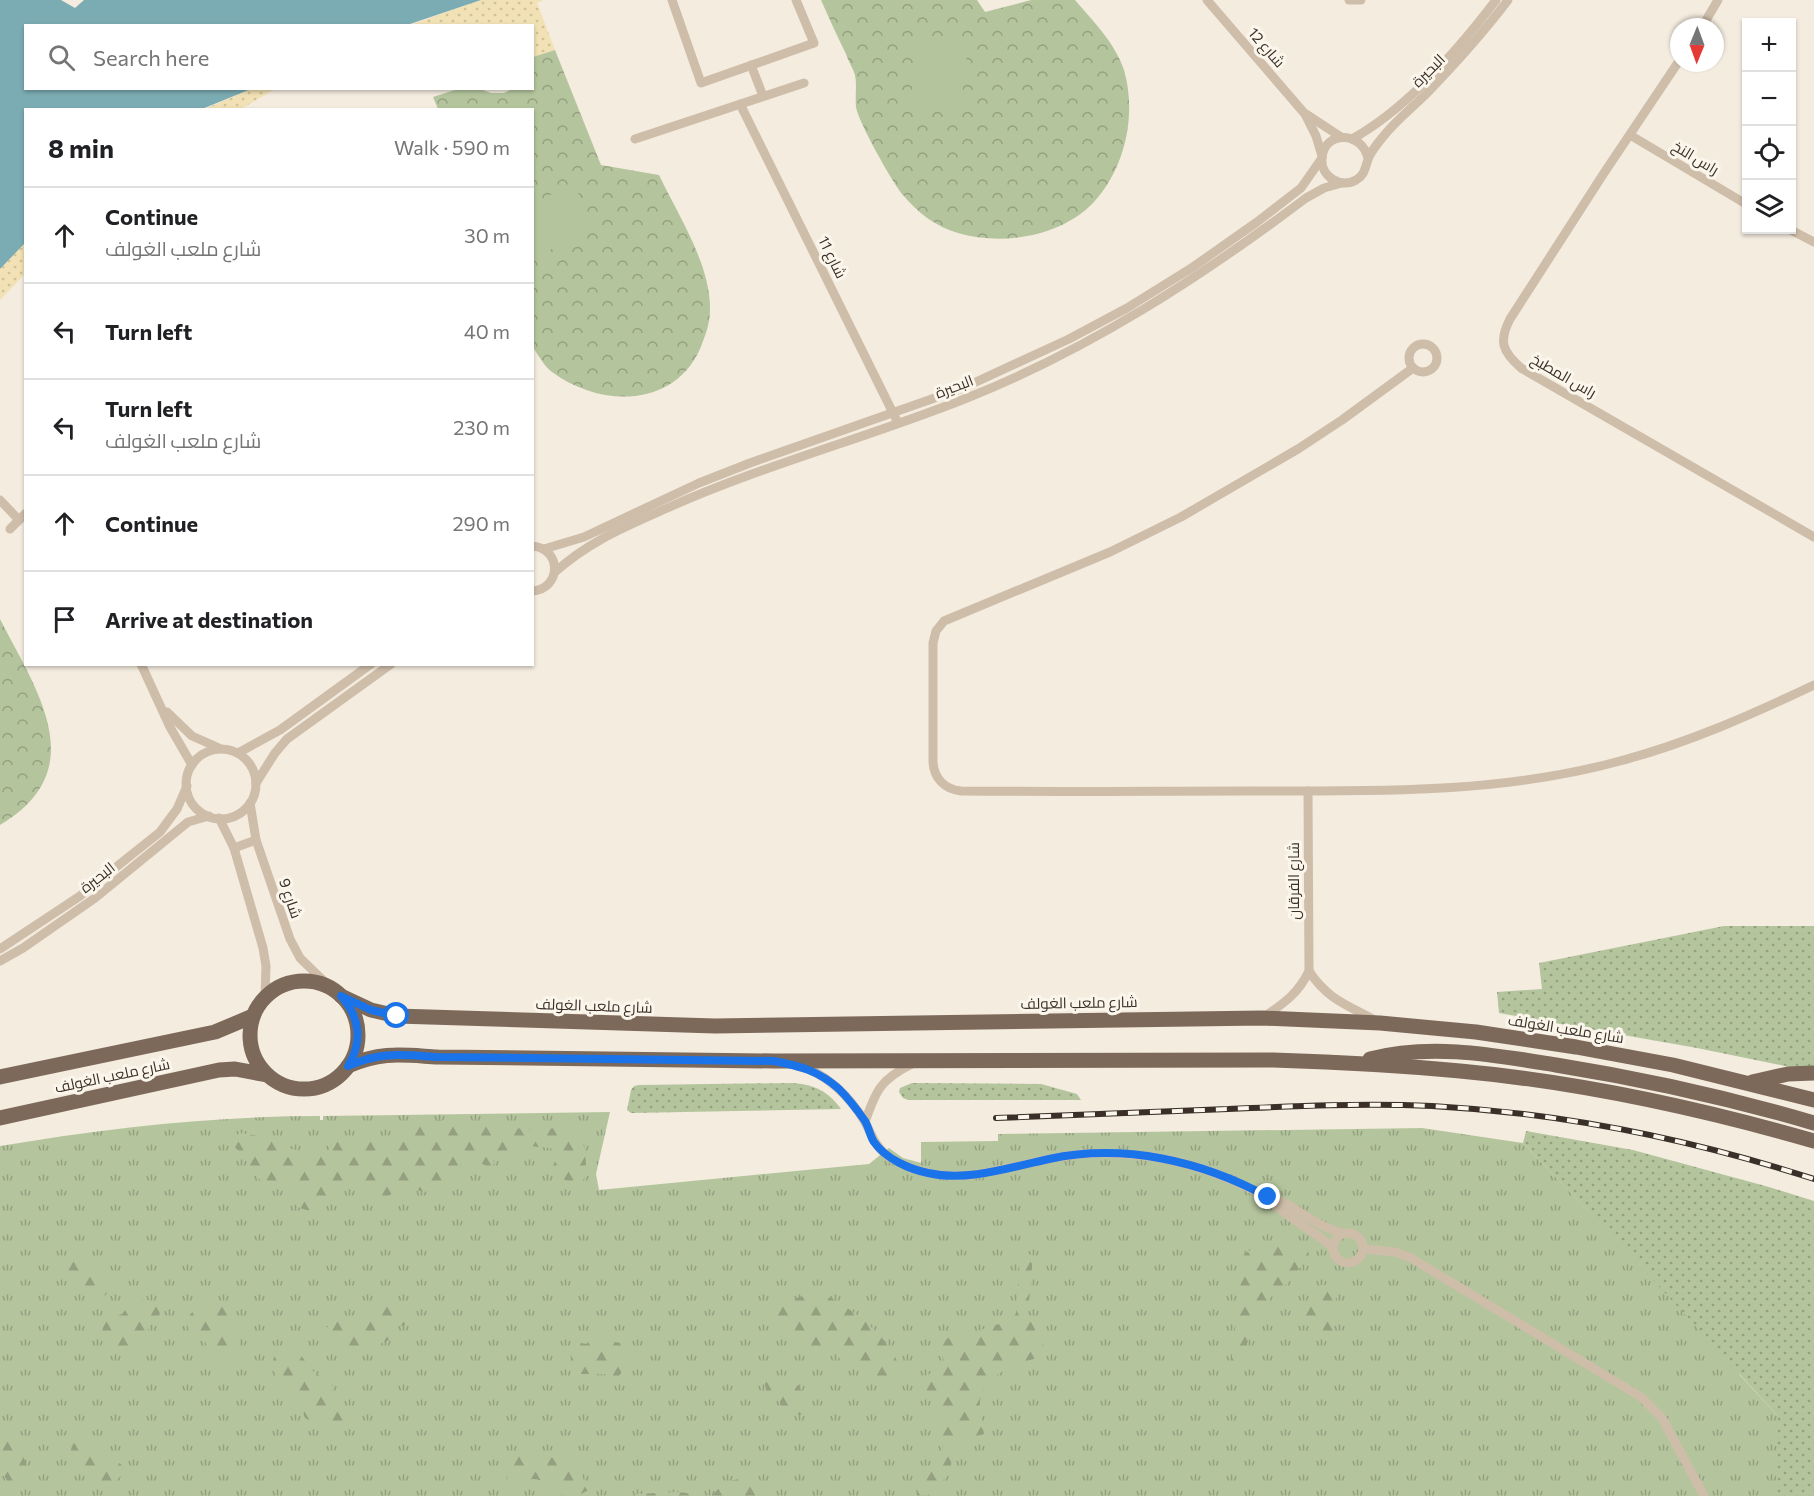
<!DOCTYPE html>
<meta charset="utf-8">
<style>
:root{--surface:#fff;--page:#f2f2f2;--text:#202124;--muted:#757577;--line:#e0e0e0}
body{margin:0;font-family:Commissioner,Cairo,sans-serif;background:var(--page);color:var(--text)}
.controls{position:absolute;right:18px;top:18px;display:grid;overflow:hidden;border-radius:0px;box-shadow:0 2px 4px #0004}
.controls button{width:54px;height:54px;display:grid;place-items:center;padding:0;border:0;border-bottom:2px solid var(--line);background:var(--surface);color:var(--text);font:30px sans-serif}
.compass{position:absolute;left:1670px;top:18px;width:54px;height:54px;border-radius:50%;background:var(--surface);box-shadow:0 2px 4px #0004;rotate:181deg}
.stop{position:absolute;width:18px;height:18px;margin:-14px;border:4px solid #1a73e8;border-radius:50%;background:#fff}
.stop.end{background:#1a73e8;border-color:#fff;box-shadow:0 2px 6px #0008}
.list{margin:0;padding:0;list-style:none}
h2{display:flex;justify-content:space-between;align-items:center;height:78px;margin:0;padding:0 24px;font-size:26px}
h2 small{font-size:20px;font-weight:400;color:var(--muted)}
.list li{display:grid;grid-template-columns:39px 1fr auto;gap:18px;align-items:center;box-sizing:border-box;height:96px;padding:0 24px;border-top:2px solid var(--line)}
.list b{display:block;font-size:22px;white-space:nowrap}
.list p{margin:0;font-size:20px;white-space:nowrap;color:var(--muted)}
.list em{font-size:20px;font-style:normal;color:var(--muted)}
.icon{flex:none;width:33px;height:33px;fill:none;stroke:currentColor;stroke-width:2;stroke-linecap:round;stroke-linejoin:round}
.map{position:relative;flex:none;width:1814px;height:1496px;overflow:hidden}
.search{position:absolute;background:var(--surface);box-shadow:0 2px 4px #0004;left:24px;top:24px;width:510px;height:66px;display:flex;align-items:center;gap:15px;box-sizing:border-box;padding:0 21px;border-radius:0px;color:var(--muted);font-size:22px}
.panel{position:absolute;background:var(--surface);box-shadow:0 2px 4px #0004;left:24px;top:108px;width:510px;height:558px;border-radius:0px}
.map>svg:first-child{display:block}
.grass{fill:url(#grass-tufts)}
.forest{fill:url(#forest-firs)}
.sand{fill:url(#sand-dots)}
.park{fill:url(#park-crowns)}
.garden{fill:url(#garden-dots)}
.pitch{fill:#b4c59d}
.water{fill:#7cacb3}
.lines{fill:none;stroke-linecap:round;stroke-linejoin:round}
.street{stroke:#cebda9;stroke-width:9}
.primary{stroke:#7d695a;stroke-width:15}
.rail-casing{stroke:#3b3029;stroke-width:6}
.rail{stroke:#fbf6ec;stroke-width:4;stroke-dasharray:11;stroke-linecap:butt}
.route{stroke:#1a73e8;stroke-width:8}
.labels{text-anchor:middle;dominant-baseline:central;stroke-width:6;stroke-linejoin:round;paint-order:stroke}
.street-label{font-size:15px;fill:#3b3029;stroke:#fbf6ec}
</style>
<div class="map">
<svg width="1814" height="1496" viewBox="0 0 1814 1496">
<defs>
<pattern id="grass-tufts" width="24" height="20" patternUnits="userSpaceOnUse" patternTransform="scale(1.5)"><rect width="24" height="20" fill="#b4c59d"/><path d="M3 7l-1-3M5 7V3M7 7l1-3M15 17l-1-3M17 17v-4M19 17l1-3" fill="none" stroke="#94a080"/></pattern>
<pattern id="forest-firs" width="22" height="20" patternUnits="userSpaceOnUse" patternTransform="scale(1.5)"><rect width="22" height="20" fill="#b4c59d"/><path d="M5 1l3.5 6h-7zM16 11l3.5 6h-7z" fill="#94a080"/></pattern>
<pattern id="sand-dots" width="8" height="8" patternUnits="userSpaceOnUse" patternTransform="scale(1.5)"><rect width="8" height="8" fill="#f1e1b4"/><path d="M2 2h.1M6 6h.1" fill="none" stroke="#d0c19b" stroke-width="1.8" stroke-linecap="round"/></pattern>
<pattern id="park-crowns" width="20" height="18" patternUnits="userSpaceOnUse" patternTransform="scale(1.5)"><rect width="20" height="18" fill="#b4c59d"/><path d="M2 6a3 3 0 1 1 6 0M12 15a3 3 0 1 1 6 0" fill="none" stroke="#94a080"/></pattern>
<pattern id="garden-dots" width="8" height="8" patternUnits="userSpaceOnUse" patternTransform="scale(1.5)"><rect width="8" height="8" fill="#b4c59d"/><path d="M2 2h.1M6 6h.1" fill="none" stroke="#94a080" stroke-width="1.8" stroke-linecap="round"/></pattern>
</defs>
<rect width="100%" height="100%" fill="#f4ecdf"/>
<path class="grass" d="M610,1112L596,1174L599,1190L869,1164L889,1148L903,1158L921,1163V1142L998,1141V1134L1422,1128L1523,1143L1590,1213L1593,1207L1584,1198L1587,1169C1605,1200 1625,1232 1656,1250C1668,1256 1679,1258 1691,1263V1259L1714,1260L1716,1265L1761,1263C1768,1286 1793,1289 1814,1285V1374L1806,1394L1803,1429L1804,1440L1814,1473V1496L1792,1445L1791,1436L1795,1434L1796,1426L1790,1424C1777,1402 1814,1350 1810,1323C1808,1312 1793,1298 1784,1293C1762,1280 1736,1285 1712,1279C1692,1274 1671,1268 1652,1259C1642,1254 1634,1247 1623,1246C1636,1258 1657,1275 1675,1282C1710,1295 1755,1276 1783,1308C1791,1318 1796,1329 1796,1342C1796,1366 1779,1383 1776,1407L1758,1389C1774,1352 1758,1314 1715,1311C1741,1327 1766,1349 1754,1383L1742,1371L1739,1374L1777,1415C1781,1425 1778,1434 1782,1444C1788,1462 1801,1477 1808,1496H0V1146C106,1128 213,1116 320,1116V1120H323V1116Z"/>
<g class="forest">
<path d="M439,1120C452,1121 467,1121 480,1123C497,1125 514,1128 531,1130C545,1131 563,1124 576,1132C586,1138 588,1169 584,1179L574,1184L559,1177L552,1169L556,1158L551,1148L528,1146L513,1152L496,1153L493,1157L494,1163L492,1169C460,1149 455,1175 435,1193L402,1188L388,1196L377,1197L348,1183L337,1181C329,1188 330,1199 323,1207C316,1213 301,1211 295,1204C292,1200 293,1194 293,1189L289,1186C270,1186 260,1184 249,1166C247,1162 246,1157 242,1154C237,1148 233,1148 231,1139L240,1133L259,1136L283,1147L318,1155L328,1151L333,1141L337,1139L353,1137L374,1142L397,1141L407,1137L418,1125Z"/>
<polygon points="1275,1241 1290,1241 1307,1247 1309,1255 1290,1281 1271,1297 1240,1357 1231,1364 1244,1254 1262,1243"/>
<path d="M1027,1253L1033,1256L1028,1313L1041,1343L1047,1349C1039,1359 1031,1359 1019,1364C1003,1369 982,1382 980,1401C979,1412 983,1423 984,1434L957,1443L954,1448L950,1470L934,1494L917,1496C913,1471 930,1476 939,1463C941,1459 943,1449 943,1444C945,1422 929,1401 924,1381L927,1375L944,1367C945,1358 940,1352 941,1344L948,1338L977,1335L983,1329L1012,1320L1016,1313L1020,1258L1023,1254Z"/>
<path d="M73,1257C85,1257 87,1262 95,1269C100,1273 108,1272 113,1277V1282L108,1285L106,1295L93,1298L81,1294L75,1282L67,1275L65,1270L68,1260Z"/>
<path d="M1321,1285C1330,1285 1335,1287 1336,1296L1331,1358C1327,1337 1323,1323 1299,1326C1302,1311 1307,1294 1321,1285Z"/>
<path d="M807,1294C812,1294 817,1293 821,1294C843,1300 914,1353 895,1378L878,1386L856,1366L840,1359L835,1350L829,1348L819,1352L801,1339L775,1329C772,1295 784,1305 807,1294Z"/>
<path d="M148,1300L158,1303L161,1307L159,1317L149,1327L147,1335L139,1342L136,1352L130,1358C113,1351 93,1340 107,1319L122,1314L132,1302Z"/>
<path d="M386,1300L400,1306L402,1310L414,1315L413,1322L402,1326L389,1325L391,1336L389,1340L375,1346L364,1347L359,1354L342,1352L330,1344C314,1315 353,1320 369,1315L374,1312L373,1308L381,1301Z"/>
<path d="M214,1302L225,1303L229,1307V1328C235,1336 241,1338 240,1350L232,1355L227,1364H221L217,1361L205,1342L191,1333L186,1323C189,1311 203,1303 214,1302Z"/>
<path d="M574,1336L581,1343L586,1344L595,1338L620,1343C626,1355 628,1367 618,1377L603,1374H572L570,1347Z"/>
<path d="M281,1349C305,1350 300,1358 313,1371C318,1376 325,1378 331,1382L336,1402L344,1415V1421L341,1425L325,1428L305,1418L301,1407L285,1392L272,1367C273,1359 274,1353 281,1349Z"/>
<path d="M775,1377L796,1382L812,1408V1411C798,1418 782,1417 779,1400C766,1394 768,1395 764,1381Z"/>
<path d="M16,1425L15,1434L32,1480C26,1488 17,1485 8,1482L0,1469V1426Z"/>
<path d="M83,1441L90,1443L97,1452L121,1464L122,1467L118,1470L120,1477L116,1480L118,1486L116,1488C99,1492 59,1463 74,1443Z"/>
<path d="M531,1451L556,1459L566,1457L575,1462L589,1490L579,1495L563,1496C555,1489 540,1475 528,1480C523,1481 519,1484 514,1485L508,1483L506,1467L510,1457L520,1452Z"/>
<path d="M739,1479C751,1479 758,1487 763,1496H712L724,1482Z"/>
<polygon points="677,1492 687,1493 691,1496 638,1496 636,1494"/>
</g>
<g class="sand">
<polygon points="481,0 543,0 537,3 555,50 533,57 532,26 407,26"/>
<polygon points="251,89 275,89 241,109 202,110"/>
<polygon points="25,243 25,274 0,300 0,269"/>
</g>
<g class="park">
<path d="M821,0H977L985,12L1031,0H1075C1093,21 1115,43 1124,70C1137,115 1125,168 1094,202C1061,237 1002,246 958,233C936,227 917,212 903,195C892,182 858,121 856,107C855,96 857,85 855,75C853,68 848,61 846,54C837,36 829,18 821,0Z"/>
<path d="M555,50L601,165L659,175C678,215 711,265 710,310C710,324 705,336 700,349C673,409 599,407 552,372C544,366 538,355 533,347L532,110L438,109L433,97L458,89H480L491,93H504L512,89L532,88L533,57Z"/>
<path d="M0,619C36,690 94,769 0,825Z"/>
</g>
<g class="garden">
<polygon points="1724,926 1814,926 1814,1072 1697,1048 1499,1013 1497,992 1542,989 1539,963"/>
<path d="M791,1083C814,1084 828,1091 841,1109L631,1113L627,1110L631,1090L634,1086L639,1085Z"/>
<polygon points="912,1083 1041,1084 1077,1094 1081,1100 908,1100 903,1098 899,1092 900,1088"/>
<polygon points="1526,1131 1633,1150 1769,1187 1814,1201 1814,1496 1776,1496 1777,1415 1644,1270 1523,1143"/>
</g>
<g class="pitch">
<polygon points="918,39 968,45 960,111 910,105"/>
<polygon points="574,184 595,230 534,257 533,203"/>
</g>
<polygon class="water" points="0,0 61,0 75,8 84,0 481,0 407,25 26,26 26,88 251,89 202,109 26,110 25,243 0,269"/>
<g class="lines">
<g class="street">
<polyline points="672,0 701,83 814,43 796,0"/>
<polyline points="1207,0 1305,114 1316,136 1322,156"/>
<polyline points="1349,0 1361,0"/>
<polyline points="1702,27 1718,0"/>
<path d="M1679,61L1604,173L1510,319C1498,342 1503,352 1521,368L1814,537"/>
<polyline points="751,65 763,96"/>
<polyline points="740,104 896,419"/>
<polyline points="1306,114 1341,137"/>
<polyline points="1630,135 1746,204"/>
<polyline points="635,139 804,83"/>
<path d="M1352,139C1408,108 1458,50 1496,0"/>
<path d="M1368,159C1363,131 1324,130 1322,158C1320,176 1340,189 1356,180C1366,174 1365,166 1369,157C1372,150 1377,144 1382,138C1395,121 1412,108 1427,93C1456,63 1483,33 1508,0"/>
<polyline points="1791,230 1814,242"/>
<circle cx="1423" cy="358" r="14"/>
<path d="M1413,368L1342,420L1298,449L1181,517L1110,552L944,621L936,631L933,643V762C934,778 944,789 961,791C1057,792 1154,791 1251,791C1375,791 1500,794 1620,761C1688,743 1751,715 1814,685"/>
<polyline points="0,500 19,520"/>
<polyline points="10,529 26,513"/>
<path d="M532,546C562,548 562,589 532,591"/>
<polyline points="544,549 584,537 699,483 750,463 963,388 1069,339 1127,308 1193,267 1257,222 1301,188 1322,158"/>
<path d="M555,572C590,541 623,528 665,509C763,465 867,438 967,398C1090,349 1201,277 1306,198L1324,188L1342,183"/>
<polyline points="141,664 170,727 192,765"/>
<polyline points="167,712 192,736 219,748"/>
<circle cx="221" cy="784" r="35"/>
<polyline points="238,753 280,730 371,664"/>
<polyline points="256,783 275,753 287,739 391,664"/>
<polyline points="250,803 256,840 290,939 300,958 332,989"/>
<polyline points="219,818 234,848 263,948 266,966 265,998"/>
<polyline points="234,848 256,840"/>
<polyline points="0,949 80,896 160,832 177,809 187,786"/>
<polyline points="0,961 23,948 95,898 188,822 209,816"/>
<path d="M1309,971C1327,999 1347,1005 1375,1020"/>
<path d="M1264,1017C1284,1003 1298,994 1309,971L1308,791"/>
<path d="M797,1066C825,1071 851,1098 865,1122C871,1133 874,1144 884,1153C895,1162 911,1169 925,1172C972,1185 1026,1160 1073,1155C1094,1152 1116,1153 1136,1155C1183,1159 1224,1175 1266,1196C1271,1198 1277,1199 1283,1202C1302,1213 1321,1228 1343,1233"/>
<path d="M865,1122C876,1090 881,1079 912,1064"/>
<path d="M1268,1197C1285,1218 1313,1229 1333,1248"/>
<circle cx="1348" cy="1248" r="15"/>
<polyline points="1364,1249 1395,1252 1411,1258 1641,1397 1662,1418 1704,1496"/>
</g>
<g class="primary">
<circle cx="304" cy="1035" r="54"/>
<polyline points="341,996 371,1010 397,1016 715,1026 1262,1018 1380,1023 1476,1032 1576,1047 1673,1065 1814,1100"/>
<path d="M1370,1059C1431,1043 1494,1055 1556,1065C1643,1079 1729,1098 1814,1123"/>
<path d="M348,1066C382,1051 402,1055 438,1057L774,1061L1273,1060C1336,1062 1398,1065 1460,1071C1580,1082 1699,1108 1814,1141"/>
<polyline points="0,1077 215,1032 253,1016"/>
<polyline points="1752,1082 1788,1074 1814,1073"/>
<polyline points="0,1118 219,1070 235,1069 267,1075"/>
</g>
<g class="rail-casing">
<path id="rail" d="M996,1118C1074,1115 1151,1112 1228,1109C1296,1106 1364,1103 1432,1106C1562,1113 1690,1139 1814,1179"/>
</g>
<use href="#rail" class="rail"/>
</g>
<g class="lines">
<path class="route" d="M397,1016L371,1010L341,996C360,1017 363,1042 348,1066C382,1051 402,1055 438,1057L774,1061C800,1066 819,1071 839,1089C848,1098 858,1111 865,1121C869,1128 870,1136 874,1142C886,1159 909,1169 928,1173C968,1182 1011,1167 1049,1159C1124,1143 1202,1161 1268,1197"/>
</g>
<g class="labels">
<g class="street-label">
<text transform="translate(1267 47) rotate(49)">شارع 12</text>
<text transform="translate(1428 70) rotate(-45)">البحيرة</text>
<text transform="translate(1696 157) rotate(31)">راس النخ</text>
<text transform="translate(833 257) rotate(64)">شارع 11</text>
<text transform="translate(1564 375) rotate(30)">راس المطبخ</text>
<text transform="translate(954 386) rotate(-21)">البحيرة</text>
<text transform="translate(97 877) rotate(-38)">البحيرة</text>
<text transform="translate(1293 881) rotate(-90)">شارع الفرقان</text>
<text transform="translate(291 898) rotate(71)">شارع 9</text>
<text transform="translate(1079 1002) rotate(-1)">شارع ملعب الغولف</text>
<text transform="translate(594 1005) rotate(2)">شارع ملعب الغولف</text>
<text transform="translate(1566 1028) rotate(9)">شارع ملعب الغولف</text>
<text transform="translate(112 1075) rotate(-12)">شارع ملعب الغولف</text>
</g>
</g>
</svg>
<div class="controls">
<button>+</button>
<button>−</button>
<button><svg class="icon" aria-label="locate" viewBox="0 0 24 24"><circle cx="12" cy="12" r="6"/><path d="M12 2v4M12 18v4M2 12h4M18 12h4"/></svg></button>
<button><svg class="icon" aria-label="layers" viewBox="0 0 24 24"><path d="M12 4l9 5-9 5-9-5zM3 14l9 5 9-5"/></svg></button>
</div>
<svg class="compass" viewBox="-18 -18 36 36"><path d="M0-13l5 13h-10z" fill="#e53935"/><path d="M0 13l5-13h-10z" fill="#757577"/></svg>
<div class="stop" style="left:397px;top:1016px"></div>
<div class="stop end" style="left:1268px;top:1197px"></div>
<div class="search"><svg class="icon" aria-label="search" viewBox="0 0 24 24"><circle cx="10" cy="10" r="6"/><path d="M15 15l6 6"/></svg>Search here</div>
<section class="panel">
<h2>8 min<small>Walk · 590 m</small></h2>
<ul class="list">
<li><svg class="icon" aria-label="ahead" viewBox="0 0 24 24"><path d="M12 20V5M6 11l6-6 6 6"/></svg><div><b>Continue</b><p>شارع ملعب الغولف</p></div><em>30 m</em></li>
<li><svg class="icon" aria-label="left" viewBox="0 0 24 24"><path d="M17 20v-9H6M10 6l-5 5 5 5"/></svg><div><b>Turn left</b></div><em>40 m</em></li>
<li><svg class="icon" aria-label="left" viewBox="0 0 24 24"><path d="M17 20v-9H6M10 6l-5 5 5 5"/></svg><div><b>Turn left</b><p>شارع ملعب الغولف</p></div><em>230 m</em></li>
<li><svg class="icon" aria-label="ahead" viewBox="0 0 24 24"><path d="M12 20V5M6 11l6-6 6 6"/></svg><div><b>Continue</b></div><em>290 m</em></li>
<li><svg class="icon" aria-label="arrive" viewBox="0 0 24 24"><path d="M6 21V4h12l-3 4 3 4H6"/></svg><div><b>Arrive at destination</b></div></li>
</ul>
</section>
</div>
